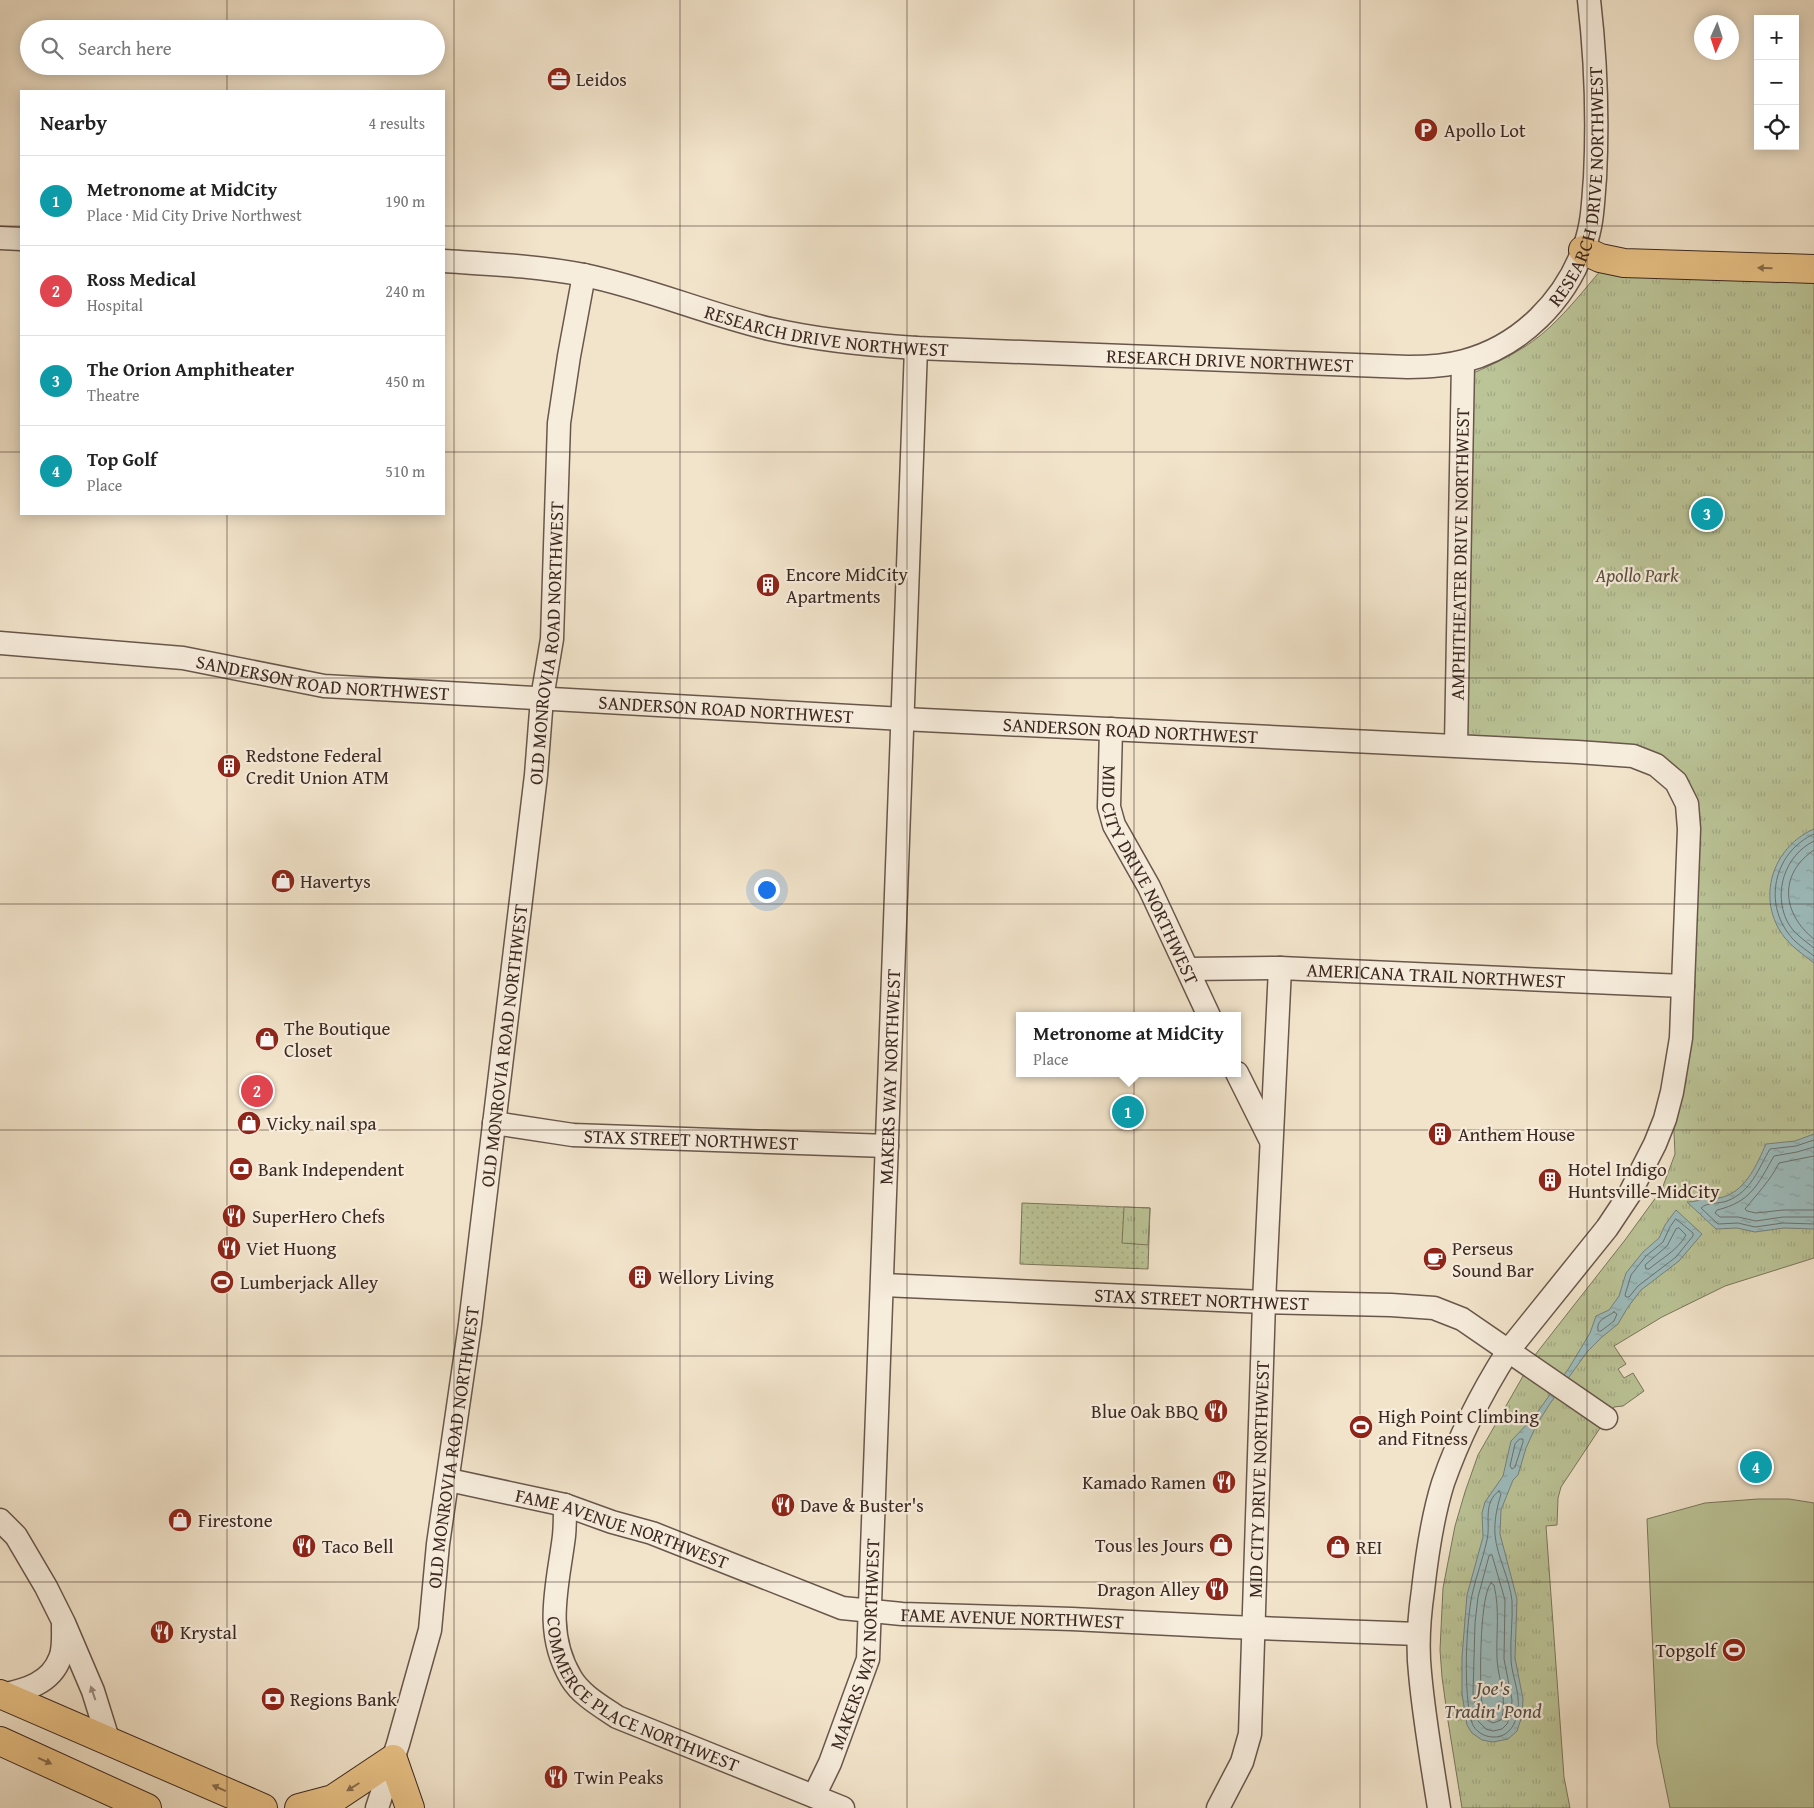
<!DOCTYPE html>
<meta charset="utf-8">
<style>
:root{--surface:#fff;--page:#f6f6f6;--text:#222;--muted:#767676;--line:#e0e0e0;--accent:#111827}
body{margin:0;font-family:"Gentium Book Plus",serif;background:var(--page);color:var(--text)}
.controls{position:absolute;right:15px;top:15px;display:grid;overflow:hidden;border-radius:0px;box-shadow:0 2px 12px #0003}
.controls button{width:45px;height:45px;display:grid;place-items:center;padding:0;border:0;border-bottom:1px solid var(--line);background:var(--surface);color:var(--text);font:25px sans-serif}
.compass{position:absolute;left:1694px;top:15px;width:45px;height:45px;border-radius:50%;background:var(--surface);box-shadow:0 2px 12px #0003;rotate:183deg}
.you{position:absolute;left:766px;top:889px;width:18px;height:18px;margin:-12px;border:4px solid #fff;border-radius:50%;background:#1a73e8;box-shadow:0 0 0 8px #1a73e833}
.badge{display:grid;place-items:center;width:32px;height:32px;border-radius:50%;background:var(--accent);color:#fff;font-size:16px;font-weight:700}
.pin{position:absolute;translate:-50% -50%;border:2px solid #fff;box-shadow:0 1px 5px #0006}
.popup{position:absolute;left:1016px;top:1012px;width:225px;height:65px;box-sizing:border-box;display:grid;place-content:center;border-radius:0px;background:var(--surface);filter:drop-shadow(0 1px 4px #0005);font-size:16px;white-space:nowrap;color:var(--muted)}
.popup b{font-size:19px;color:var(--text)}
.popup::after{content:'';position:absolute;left:50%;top:100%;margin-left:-10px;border:10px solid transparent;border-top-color:var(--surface)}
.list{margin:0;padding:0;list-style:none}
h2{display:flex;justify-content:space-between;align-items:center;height:65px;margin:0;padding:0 20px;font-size:21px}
h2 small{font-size:16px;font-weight:400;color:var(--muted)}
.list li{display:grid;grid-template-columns:32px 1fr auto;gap:15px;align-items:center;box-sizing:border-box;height:90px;padding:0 20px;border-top:1px solid var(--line)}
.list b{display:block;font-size:19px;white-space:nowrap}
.list p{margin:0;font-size:16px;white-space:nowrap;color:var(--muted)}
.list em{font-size:16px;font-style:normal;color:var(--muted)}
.icon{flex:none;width:28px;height:28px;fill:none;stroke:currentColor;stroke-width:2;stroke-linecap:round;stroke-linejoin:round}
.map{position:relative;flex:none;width:1814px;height:1808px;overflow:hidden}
.search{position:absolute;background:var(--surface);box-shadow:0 2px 12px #0003;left:20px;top:20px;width:425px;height:55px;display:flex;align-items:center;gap:12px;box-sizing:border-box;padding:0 18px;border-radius:28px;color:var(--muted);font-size:19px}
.panel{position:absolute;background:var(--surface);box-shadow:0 2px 12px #0003;left:20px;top:90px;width:425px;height:425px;border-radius:0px}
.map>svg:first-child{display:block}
.grass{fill:url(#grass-dots);stroke:#7b765c}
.park{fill:url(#park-tufts);stroke:#7b765c}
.garden{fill:#bbc497;stroke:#7b765c}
.water{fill:url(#water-ripples);stroke:#76817f}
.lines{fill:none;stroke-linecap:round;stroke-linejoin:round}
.shore{stroke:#6c7270;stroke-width:1}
.minor-casing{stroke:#69574c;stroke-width:25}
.highway-casing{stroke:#3b2821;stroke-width:30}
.minor{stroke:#f7eddd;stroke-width:22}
.highway{stroke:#e9c286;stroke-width:28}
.oneway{fill:#896d4e}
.oneway2{fill:#998a7f}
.grid{fill:none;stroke:#3b2821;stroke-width:1;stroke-opacity:0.55}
.labels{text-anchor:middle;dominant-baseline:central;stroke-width:4.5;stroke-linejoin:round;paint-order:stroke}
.poi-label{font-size:19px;fill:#3b2821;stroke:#f7eddd;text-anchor:start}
.street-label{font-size:19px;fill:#3b2821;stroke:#f7eddd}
.park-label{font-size:19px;font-style:italic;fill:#5b4f3e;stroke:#f7eddd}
.water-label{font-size:20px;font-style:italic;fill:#544d48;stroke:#f7eddd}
</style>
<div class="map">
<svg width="1814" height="1808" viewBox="0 0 1814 1808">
<defs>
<pattern id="grass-dots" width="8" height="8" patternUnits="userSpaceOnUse" patternTransform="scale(1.25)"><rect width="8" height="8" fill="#bbc497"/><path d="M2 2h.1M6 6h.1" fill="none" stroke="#a2a882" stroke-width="1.8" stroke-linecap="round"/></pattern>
<pattern id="park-tufts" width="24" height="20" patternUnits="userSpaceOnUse" patternTransform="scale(1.25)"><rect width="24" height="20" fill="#bbc497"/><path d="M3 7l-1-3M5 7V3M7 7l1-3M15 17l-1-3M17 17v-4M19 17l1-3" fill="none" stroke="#a2a882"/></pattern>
<pattern id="water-ripples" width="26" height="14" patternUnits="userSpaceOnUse" patternTransform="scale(1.25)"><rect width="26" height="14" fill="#9dbdbe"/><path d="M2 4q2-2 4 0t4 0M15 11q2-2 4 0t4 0" fill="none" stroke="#88a2a3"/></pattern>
</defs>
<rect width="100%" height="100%" fill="#f2e4cb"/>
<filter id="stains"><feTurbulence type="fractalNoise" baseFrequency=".004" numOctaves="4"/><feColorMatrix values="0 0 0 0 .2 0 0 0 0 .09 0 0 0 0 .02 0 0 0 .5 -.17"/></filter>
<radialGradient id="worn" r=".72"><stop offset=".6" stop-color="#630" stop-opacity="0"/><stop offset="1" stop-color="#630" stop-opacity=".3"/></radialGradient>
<polygon class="grass" points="1022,1203 1150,1208 1148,1269 1020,1264"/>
<g class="park">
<path d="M1601,270L1814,283V1258L1725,1286L1662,1317L1614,1346L1626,1364L1618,1369L1624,1378L1633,1373L1644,1391L1623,1406L1614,1407L1561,1487L1558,1498L1557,1525L1546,1526L1564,1777L1570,1808H1462L1448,1721L1442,1677L1440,1650L1443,1588L1455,1526L1465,1492L1478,1455L1535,1355L1625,1240L1662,1189L1675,1154L1672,1092L1689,829L1656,765L1456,745L1471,374C1499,362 1528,348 1550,327C1569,309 1585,289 1601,270Z"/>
<polygon points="1124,1207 1150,1208 1148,1245 1122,1243"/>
</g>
<polygon class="garden" points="1758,1499 1789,1499 1814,1503 1814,1808 1670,1808 1657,1744 1647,1519 1705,1503"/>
<g class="water">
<path d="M1814,829V963C1804,955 1793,948 1785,938C1755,900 1772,847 1814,829Z"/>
<path d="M1814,1134V1229L1784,1228L1755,1232L1737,1228L1716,1229L1687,1202C1694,1202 1699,1200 1706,1199C1713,1198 1719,1199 1726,1196C1747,1188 1757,1164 1766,1144L1795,1141Z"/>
<polygon points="1676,1210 1702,1234 1679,1261 1641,1290 1628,1307 1618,1324 1602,1337 1587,1352 1549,1405 1536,1426 1526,1448 1518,1475 1513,1480 1501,1510 1500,1534 1517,1599 1515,1658 1523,1699 1522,1716 1517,1731 1508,1739 1493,1742 1482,1740 1472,1733 1467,1725 1462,1694 1462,1657 1467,1595 1483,1537 1482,1513 1485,1502 1503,1476 1511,1441 1534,1417 1569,1368 1590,1333 1596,1316 1609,1310 1619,1296 1626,1273 1643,1252 1659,1238 1665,1225"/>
</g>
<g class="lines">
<g class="shore">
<path d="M1814,834C1776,851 1763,899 1788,933C1795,943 1805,949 1814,956"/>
<path d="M1814,841C1785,855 1773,892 1787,921C1793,933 1804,940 1814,948"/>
<path d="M1814,850C1778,874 1782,914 1814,939"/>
<path d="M1814,1140L1796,1146L1770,1149C1758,1169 1752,1191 1727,1201C1719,1204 1707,1202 1701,1208L1718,1224L1738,1223L1755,1227L1783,1223L1814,1224"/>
<path d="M1814,1147L1797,1152L1774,1156C1758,1184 1751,1202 1717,1210L1715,1213L1720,1217H1738L1756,1221L1783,1217H1814"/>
<path d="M1814,1156L1779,1163C1770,1181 1757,1194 1745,1209L1747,1211L1756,1213L1783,1210H1814"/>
<polygon points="1676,1219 1693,1233 1693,1236 1676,1257 1638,1286 1629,1297 1626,1297 1625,1295 1631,1275 1646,1256 1663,1242 1670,1227"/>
<path d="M1679,1228L1686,1235C1677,1251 1662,1258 1649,1269H1646L1645,1265L1667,1246L1676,1229Z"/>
<path d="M1614,1312L1617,1314L1614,1321L1601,1331H1598C1596,1319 1606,1318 1614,1312Z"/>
<polygon points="1520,1439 1523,1439 1523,1442 1515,1467 1512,1469 1510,1466 1515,1444"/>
<path d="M1499,1491L1501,1494C1497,1507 1494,1521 1495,1535C1497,1557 1510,1579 1512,1601C1513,1620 1510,1639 1511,1658C1511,1671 1517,1685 1518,1698C1520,1715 1513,1738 1493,1737C1484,1737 1475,1731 1472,1723C1463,1695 1466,1624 1472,1595C1476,1576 1483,1559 1487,1540C1491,1524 1482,1503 1499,1491Z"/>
<polygon points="1492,1555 1505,1600 1504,1659 1512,1700 1511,1714 1507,1724 1502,1729 1493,1731 1486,1729 1478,1721 1473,1693 1475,1623 1478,1597 1489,1556"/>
<path d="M1491,1583L1494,1585C1500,1610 1496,1633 1497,1658C1498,1680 1508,1699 1501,1720L1493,1723L1485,1719C1483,1710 1481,1700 1481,1691C1480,1672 1480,1595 1491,1583Z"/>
</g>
<g class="minor-casing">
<g id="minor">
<polyline points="0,238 21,239"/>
<path id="s1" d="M444,261C490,264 538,266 584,275C647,288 707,314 770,329C818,340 867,345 916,348L1408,367C1427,367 1446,366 1464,361C1521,346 1566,300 1585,245C1593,223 1593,200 1595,178C1598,118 1596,60 1589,0"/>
<path id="s2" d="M0,643L183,658L324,686L903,719L1577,752L1633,756L1656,765L1676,782L1687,804L1689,829L1681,1038L1672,1092L1665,1119L1655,1144L1629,1195L1607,1228L1508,1351C1482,1392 1459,1437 1443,1483C1432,1518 1427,1554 1423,1590C1419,1618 1417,1646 1420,1673C1424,1718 1432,1763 1439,1808"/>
<path id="s3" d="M1111,729L1109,807L1114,825L1149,887L1209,1016"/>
<path id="s4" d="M1456,745L1463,362"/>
<path id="s5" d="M1188,969L1280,968L1683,986"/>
<polyline points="1237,1073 1271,1141"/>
<path id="s6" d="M494,1123L573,1135L887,1146"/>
<path id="s7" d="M883,1285L1264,1302L1391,1305L1434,1308L1462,1319L1606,1418"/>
<path id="s8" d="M449,1480L565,1505L612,1522L652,1533L842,1608L902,1614L1072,1619L1231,1627L1418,1634"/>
<path id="s9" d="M565,1505C565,1515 565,1526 564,1536C558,1585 543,1631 571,1678C581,1695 601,1706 617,1717L843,1808"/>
<polyline points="0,1520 16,1536 46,1587 64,1623 93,1691 108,1739"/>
<path d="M2,1695C26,1690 51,1683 60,1658C64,1649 63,1636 63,1626"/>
<path id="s10" d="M814,1796L830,1763L868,1659L916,348"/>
<path id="s11" d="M377,1808L398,1744L430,1630L438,1544L470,1324L536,775L542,698L552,639L559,423L569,356L584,275"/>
<path id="s12" d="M1218,1808L1242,1762L1250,1734L1264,1302L1280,968"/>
</g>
</g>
<g class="highway-casing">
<g id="highway">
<polyline points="1583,250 1600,258 1624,263 1814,269"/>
<polyline points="0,1694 263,1808"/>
<polyline points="0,1741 147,1808"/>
<polyline points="299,1808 333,1799 393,1759 410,1808"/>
</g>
</g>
<use href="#minor" class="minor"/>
<use href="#highway" class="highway"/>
</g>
<defs><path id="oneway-solid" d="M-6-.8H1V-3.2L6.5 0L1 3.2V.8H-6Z" transform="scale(1.25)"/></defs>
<g class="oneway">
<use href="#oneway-solid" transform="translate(1765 268) rotate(-178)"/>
<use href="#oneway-solid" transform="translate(45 1761) rotate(24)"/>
<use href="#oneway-solid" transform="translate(353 1787) rotate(148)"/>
<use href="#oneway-solid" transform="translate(219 1788) rotate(-156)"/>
</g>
<use class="oneway2" href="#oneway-solid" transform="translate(93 1693) rotate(-109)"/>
<path class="grid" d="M227,0V29M454,0V1808M680,0V1808M907,0V1808M1134,0V1808M1360,0V1808M1587,0V1808M227,66V91M0,226H21M444,226H1814M0,452H21M444,452H1814M227,514V1808M0,678H1814M0,904H1814M0,1130H1814M0,1356H1814M0,1582H1814"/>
<defs>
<g id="office-disc" transform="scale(1.25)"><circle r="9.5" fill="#8f2418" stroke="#f7eddd"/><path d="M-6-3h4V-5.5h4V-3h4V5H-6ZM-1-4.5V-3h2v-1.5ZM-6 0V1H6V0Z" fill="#fff"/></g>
<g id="parking-disc" transform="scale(1.25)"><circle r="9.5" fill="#8f2418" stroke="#f7eddd"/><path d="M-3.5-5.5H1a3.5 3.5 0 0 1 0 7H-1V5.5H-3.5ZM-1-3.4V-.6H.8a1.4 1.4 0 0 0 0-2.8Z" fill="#fff"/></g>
<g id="building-disc" transform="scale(1.25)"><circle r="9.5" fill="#8f2418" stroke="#f7eddd"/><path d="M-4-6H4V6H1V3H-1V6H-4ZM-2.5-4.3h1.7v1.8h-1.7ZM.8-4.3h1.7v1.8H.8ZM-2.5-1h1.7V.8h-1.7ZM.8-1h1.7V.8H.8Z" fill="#fff"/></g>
<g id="shop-disc" transform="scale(1.25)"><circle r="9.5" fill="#8f2418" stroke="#f7eddd"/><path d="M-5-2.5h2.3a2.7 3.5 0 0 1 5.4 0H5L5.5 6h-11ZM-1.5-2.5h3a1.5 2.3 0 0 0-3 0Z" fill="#fff"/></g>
<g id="bank-disc" transform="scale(1.25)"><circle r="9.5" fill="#8f2418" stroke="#f7eddd"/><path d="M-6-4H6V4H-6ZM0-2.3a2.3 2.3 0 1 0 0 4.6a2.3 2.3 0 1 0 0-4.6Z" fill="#fff"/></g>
<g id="restaurant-disc" transform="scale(1.25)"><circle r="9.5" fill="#8f2418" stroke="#f7eddd"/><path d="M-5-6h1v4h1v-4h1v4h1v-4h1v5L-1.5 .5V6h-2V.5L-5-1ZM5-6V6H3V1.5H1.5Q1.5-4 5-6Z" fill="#fff"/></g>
<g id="cafe-disc" transform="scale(1.25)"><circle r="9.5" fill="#8f2418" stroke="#f7eddd"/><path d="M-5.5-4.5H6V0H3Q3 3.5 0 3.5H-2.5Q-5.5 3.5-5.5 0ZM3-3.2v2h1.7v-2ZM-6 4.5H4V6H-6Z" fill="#fff"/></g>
<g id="stadium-disc" transform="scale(1.25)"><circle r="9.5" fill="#8f2418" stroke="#f7eddd"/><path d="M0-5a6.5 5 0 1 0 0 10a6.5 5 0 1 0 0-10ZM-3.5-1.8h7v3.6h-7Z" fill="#fff"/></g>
</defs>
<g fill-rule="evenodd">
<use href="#office-disc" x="559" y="79"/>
<use href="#parking-disc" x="1426" y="130"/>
<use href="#building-disc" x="768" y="585"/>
<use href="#building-disc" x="229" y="766"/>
<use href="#shop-disc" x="283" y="881"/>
<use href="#shop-disc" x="267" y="1039"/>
<use href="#shop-disc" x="249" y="1123"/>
<use href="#building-disc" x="1440" y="1134"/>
<use href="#bank-disc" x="241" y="1169"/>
<use href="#building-disc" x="1550" y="1180"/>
<use href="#restaurant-disc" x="234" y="1216"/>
<use href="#restaurant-disc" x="229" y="1248"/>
<use href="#cafe-disc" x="1435" y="1259"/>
<use href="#building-disc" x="640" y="1277"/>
<use href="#stadium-disc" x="222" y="1282"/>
<use href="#restaurant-disc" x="1216" y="1411"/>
<use href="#stadium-disc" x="1361" y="1427"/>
<use href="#restaurant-disc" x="1224" y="1482"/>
<use href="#restaurant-disc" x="783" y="1505"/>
<use href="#shop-disc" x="180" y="1520"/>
<use href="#shop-disc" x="1221" y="1545"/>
<use href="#restaurant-disc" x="304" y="1546"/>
<use href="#shop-disc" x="1338" y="1547"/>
<use href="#restaurant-disc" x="1217" y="1589"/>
<use href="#restaurant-disc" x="162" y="1632"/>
<use href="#stadium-disc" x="1734" y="1650"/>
<use href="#bank-disc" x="273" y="1699"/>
<use href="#restaurant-disc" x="556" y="1777"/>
</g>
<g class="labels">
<g class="poi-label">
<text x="576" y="79">Leidos</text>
<text x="1444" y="130">Apollo Lot</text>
<text x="786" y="574">Encore MidCity<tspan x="786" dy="22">Apartments</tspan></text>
<text x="246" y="755">Redstone Federal<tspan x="246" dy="22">Credit Union ATM</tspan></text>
<text x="300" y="881">Havertys</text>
<text x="284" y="1028">The Boutique<tspan x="284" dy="22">Closet</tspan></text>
<text x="266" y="1123">Vicky nail spa</text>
<text x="1458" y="1134">Anthem House</text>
<text x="258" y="1169">Bank Independent</text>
<text x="1568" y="1169">Hotel Indigo<tspan x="1568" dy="22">Huntsville-MidCity</tspan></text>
<text x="252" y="1216">SuperHero Chefs</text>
<text x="246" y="1248">Viet Huong</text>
<text x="1452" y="1248">Perseus<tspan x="1452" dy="22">Sound Bar</tspan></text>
<text x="658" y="1277">Wellory Living</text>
<text x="240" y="1282">Lumberjack Alley</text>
<text x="1198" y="1411" text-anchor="end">Blue Oak BBQ</text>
<text x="1378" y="1416">High Point Climbing<tspan x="1378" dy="22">and Fitness</tspan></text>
<text x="1206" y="1482" text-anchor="end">Kamado Ramen</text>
<text x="800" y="1505">Dave &amp; Buster's</text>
<text x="198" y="1520">Firestone</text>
<text x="1204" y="1545" text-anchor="end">Tous les Jours</text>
<text x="322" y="1546">Taco Bell</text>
<text x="1356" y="1547">REI</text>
<text x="1200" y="1589" text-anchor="end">Dragon Alley</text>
<text x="180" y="1632">Krystal</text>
<text x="1716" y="1650" text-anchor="end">Topgolf</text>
<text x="290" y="1699">Regions Bank</text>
<text x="574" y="1777">Twin Peaks</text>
</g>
<g class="street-label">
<text stroke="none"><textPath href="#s1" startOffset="1261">RESEARCH DRIVE NORTHWEST</textPath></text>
<text stroke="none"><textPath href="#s1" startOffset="391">RESEARCH DRIVE NORTHWEST</textPath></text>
<text stroke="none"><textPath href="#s1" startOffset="796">RESEARCH DRIVE NORTHWEST</textPath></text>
<text stroke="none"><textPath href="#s4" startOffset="191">AMPHITHEATER DRIVE NORTHWEST</textPath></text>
<text stroke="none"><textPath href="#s11" startOffset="1180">OLD MONROVIA ROAD NORTHWEST</textPath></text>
<text stroke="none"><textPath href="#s2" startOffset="325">SANDERSON ROAD NORTHWEST</textPath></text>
<text stroke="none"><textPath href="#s2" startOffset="730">SANDERSON ROAD NORTHWEST</textPath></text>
<text stroke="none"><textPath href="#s2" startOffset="1135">SANDERSON ROAD NORTHWEST</textPath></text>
<text stroke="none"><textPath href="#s3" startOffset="155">MID CITY DRIVE NORTHWEST</textPath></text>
<text stroke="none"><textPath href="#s5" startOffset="248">AMERICANA TRAIL NORTHWEST</textPath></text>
<text stroke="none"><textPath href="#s11" startOffset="775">OLD MONROVIA ROAD NORTHWEST</textPath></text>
<text stroke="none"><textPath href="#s10" startOffset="730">MAKERS WAY NORTHWEST</textPath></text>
<text stroke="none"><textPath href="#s6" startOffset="198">STAX STREET NORTHWEST</textPath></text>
<text stroke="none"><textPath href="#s7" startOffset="319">STAX STREET NORTHWEST</textPath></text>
<text stroke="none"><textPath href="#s11" startOffset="370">OLD MONROVIA ROAD NORTHWEST</textPath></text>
<text stroke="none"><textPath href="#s12" startOffset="336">MID CITY DRIVE NORTHWEST</textPath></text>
<text stroke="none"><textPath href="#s8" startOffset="180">FAME AVENUE NORTHWEST</textPath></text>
<text stroke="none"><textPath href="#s8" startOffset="585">FAME AVENUE NORTHWEST</textPath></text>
<text stroke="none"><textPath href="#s10" startOffset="160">MAKERS WAY NORTHWEST</textPath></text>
<text stroke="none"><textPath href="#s9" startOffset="240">COMMERCE PLACE NORTHWEST</textPath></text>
</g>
<g class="park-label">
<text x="1637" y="575">Apollo Park</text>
</g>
<g class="water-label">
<text x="1493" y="1687">Joe's<tspan x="1493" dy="23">Tradin' Pond</tspan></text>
</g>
</g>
<rect width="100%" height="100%" filter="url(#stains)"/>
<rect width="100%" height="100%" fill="url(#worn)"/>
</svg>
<div class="controls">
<button>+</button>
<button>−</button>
<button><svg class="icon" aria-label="locate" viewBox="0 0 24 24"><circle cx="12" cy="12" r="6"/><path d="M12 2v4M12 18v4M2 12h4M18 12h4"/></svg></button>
</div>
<svg class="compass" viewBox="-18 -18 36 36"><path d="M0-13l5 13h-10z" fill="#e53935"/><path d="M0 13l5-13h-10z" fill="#767676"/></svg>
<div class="you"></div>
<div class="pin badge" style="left:1128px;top:1112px;background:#0f9aa8">1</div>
<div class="popup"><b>Metronome at MidCity</b>Place</div>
<div class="pin badge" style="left:257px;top:1091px;background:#e0444e">2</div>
<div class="pin badge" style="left:1707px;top:514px;background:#0f9aa8">3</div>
<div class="pin badge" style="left:1756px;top:1467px;background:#0f9aa8">4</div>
<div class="search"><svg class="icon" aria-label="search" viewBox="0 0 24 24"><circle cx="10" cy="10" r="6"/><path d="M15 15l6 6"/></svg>Search here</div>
<section class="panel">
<h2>Nearby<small>4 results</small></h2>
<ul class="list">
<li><span class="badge" style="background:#0f9aa8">1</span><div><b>Metronome at MidCity</b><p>Place · Mid City Drive Northwest</p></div><em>190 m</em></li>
<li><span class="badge" style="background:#e0444e">2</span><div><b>Ross Medical</b><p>Hospital</p></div><em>240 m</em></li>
<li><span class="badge" style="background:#0f9aa8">3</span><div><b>The Orion Amphitheater</b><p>Theatre</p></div><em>450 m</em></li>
<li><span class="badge" style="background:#0f9aa8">4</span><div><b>Top Golf</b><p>Place</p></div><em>510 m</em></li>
</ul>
</section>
</div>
